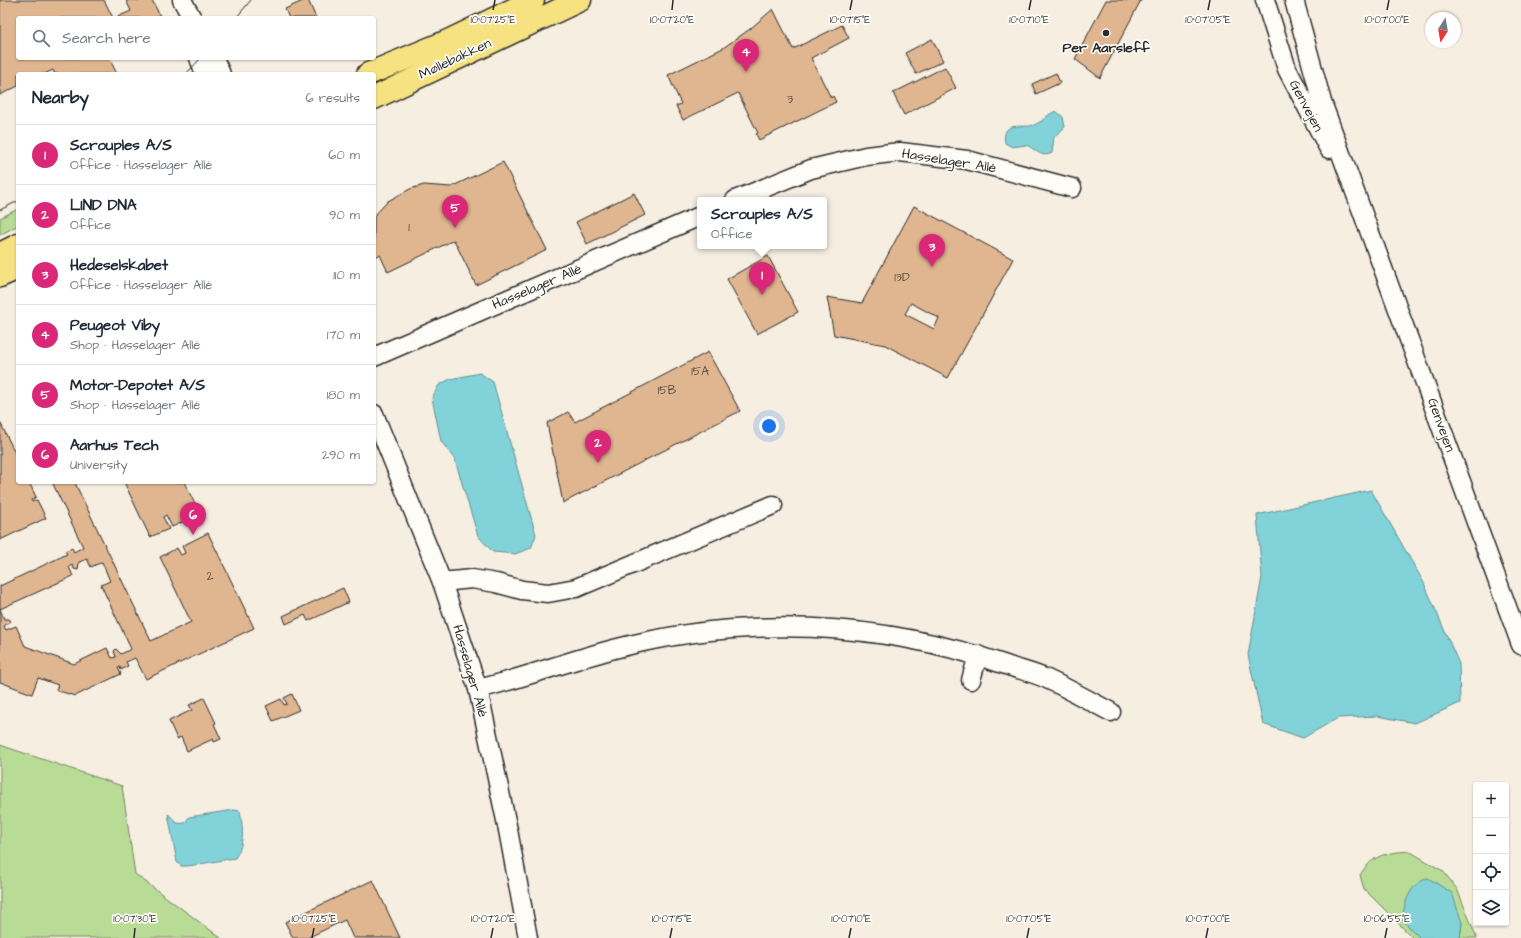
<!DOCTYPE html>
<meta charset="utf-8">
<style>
:root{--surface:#fff;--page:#f6f6f7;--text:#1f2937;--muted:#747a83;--line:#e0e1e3;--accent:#db2777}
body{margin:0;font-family:"Architects Daughter",sans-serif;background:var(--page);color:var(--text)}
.controls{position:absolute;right:12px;bottom:12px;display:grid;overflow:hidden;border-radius:4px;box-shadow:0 1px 3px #0004}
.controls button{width:36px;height:36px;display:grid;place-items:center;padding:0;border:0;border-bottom:1px solid var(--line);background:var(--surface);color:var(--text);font:20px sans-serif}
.compass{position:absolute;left:1425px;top:12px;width:36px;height:36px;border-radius:50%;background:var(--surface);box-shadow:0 1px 3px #0004;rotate:191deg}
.you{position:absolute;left:769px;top:426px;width:14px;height:14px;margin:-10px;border:3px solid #fff;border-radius:50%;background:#1a73e8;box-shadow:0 0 0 6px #1a73e833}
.badge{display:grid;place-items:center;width:26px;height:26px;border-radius:50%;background:var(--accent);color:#fff;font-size:13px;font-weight:700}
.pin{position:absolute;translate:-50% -33px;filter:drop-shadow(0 1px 2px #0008)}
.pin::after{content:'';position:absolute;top:21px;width:14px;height:12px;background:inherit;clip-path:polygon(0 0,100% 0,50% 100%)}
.popup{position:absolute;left:697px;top:197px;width:130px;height:52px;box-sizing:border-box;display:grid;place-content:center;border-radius:4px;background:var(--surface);filter:drop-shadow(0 1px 3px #0005);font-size:13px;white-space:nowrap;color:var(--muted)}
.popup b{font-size:15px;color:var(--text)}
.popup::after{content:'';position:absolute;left:50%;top:100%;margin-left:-8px;border:8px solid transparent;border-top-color:var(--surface)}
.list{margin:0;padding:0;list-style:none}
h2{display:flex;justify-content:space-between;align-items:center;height:52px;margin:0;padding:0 16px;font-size:17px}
h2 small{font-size:13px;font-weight:400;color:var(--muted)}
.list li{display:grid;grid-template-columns:26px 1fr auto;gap:12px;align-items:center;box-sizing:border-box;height:60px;padding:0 16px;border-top:1px solid var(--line)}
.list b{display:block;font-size:15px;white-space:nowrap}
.list p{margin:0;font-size:13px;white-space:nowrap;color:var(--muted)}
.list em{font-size:13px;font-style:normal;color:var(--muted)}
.icon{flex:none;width:22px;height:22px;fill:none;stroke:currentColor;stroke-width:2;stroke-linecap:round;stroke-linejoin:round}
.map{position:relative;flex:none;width:1521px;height:938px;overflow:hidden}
.search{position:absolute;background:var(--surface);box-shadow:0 1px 3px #0004;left:16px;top:16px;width:360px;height:44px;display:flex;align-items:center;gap:10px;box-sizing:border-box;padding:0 14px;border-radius:4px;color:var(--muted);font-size:15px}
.panel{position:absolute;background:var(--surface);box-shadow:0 1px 3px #0004;left:16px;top:72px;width:360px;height:412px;border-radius:4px}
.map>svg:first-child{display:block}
.green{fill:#b8dc96;stroke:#728460}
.water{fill:#82d3d9;stroke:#5f9093}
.building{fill:#e0b690;stroke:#2b2b2b;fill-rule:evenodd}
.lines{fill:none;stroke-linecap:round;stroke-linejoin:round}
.minor-casing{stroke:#2b2b2b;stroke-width:21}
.major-casing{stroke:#2b2b2b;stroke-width:25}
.minor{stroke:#fdfcf7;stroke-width:18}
.major{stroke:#f6e281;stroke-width:22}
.tram{stroke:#2b2b2b;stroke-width:1}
.ticks{fill:none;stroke:#2b2b2b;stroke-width:1.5}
.poi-dot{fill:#2b2b2b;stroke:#fdfcf7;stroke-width:1.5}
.labels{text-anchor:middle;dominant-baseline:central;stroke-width:3.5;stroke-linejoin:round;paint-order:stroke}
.number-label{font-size:12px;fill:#584e44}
.poi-label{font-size:14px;font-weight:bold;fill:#2b2b2b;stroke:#fdfcf7}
.street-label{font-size:14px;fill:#2b2b2b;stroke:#fdfcf7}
.ticks-label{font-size:10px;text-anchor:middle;fill:#2b2b2b;stroke:#fdfcf7;stroke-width:3.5;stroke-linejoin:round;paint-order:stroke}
</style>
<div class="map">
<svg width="1521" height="938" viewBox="0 0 1521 938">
<rect width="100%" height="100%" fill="#f7eee2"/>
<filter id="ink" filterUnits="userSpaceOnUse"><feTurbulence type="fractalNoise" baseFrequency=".025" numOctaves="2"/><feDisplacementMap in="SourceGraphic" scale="8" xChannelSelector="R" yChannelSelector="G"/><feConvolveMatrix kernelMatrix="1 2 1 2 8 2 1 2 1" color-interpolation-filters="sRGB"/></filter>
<g filter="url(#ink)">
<g class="green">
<polygon points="18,209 18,225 0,235 0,218"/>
<polygon points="0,745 122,786 135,874 221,938 0,938"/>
<path d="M1409,851L1443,871L1457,889L1477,938H1460L1462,923L1403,920L1420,938H1413L1364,889L1360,875C1373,854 1386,853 1409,851Z"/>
</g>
<g class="water">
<path d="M1056,111L1063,117L1065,127L1054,137L1052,153C1041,159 1036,149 1026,145L1012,147L1005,143C1001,119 1023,129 1034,125C1043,122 1047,114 1056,111Z"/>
<polygon points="480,373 493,382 536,535 531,548 515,554 493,552 478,536 455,460 441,441 432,398 439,385 450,379"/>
<polygon points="1371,490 1424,583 1459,664 1460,703 1415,723 1377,716 1338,718 1303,738 1263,724 1248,655 1262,577 1257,515"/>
<path d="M234,810L240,811C243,828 245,844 235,858L188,866H181L177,862L168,814C176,819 172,825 185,823L189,817Z"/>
<path d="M1428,878L1452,893L1462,923L1460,938H1420L1402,920C1405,901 1409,885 1428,878Z"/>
</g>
<g class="building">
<polygon points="0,0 104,0 113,18 18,18 18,58 109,58 117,74 55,74 53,70 44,74 18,74 18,86 0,95"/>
<polygon points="126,0 152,0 161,18 115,18 131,11"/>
<polygon points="305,0 308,0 316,18 289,18 285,9"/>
<polygon points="1106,0 1141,0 1100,78 1075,59"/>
<polygon points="773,9 793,49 842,25 849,38 811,58 831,98 833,96 836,102 759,140 756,134 758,133 738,93 683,120 676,106 681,104 668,75 723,48 750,29"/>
<polygon points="932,39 943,61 916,74 905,53"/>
<polygon points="945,67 956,88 904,115 893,93"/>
<polygon points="1056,73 1060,83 1036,94 1032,84"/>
<polygon points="503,162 547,250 476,285 454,240 388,272 380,255 374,257 374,216 388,201 410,189 424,185 451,187"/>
<polygon points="634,193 645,215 587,244 576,222"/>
<path d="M914,206L1013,259L948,378L885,345L834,335L827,297L862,303ZM911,303L939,318L934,329L905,314Z"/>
<polygon points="768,256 798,312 757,334 727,279"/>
<polygon points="708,352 740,411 563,503 547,423 568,412 575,422"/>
<polygon points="0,422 18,459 18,482 29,482 36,497 31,500 32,502 37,500 46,518 0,540"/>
<polygon points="52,482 78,482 75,483 151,641 191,622 160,557 177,548 181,555 185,553 182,546 208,533 254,628 146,679 135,658 126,662 128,666 121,670 120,667 118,668 121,674 75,696 56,690 58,685 38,678 32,694 0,682 0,609 4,619 9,619 11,621 4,626 6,630 16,626 25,646 74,664 107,648 112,658 116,657 114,651 116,649 121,654 131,649 101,585 110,581 102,562 91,567 87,559 79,562 78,570 74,569 72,565 69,567 73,576 0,609 0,586 67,554 65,551 72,548 74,552 83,547"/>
<polygon points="124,482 184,482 200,514 172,527 166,515 163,517 169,529 150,537"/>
<polygon points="343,588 349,602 308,621 305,615 286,624 283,616"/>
<polygon points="292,694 299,710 273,721 266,706 281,699 284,705 287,704 284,698"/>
<polygon points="204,698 216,723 214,724 221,739 214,742 213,739 187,751 181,737 177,739 169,721 192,710 189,705"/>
<polygon points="373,880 400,938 353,938 345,920 307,938 293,938 285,922"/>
</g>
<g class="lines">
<g class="minor-casing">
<g id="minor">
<polyline points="182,0 192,18"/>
<polyline points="1265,0 1287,69 1329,149"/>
<polyline points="1294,0 1322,102 1521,645"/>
<polyline points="199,58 205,74"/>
<polyline points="214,58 221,74"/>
<polyline points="735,200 811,169 866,156 900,152 967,160 1072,188"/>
<polyline points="374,357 700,216"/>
<polyline points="374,414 442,582 478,689 508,830 528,938"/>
<polyline points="442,582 472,579 496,583 522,590 548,593 576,588 773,505"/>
<polyline points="971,680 978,655"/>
<path d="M478,689C524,678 568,661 614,649C743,615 880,621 1006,665C1020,670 1034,673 1047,679C1069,689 1090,701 1111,712"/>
</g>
</g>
<g class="major-casing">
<g id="major">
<polyline points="368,74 448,41 533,0"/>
<polyline points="374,98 580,0"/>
<polyline points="0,254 18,245"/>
<polyline points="0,276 18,268"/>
</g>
</g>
<use href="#minor" class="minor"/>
<use href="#major" class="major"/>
<g class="tram">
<polyline points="236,18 251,0"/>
<polyline points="186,74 201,58"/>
<polyline points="0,210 18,201"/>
</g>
</g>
</g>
<path class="ticks" d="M493,10L495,0M672,10L673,0M850,10L852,0M1029,10L1031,0M1208,10L1210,0M1387,10L1389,0M134,938L135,928M312,938L314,928M491,938L493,928M670,938L672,928M849,938L851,928M1027,938L1029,928M1206,938L1208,928M1385,938L1387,928"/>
<circle class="poi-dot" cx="1106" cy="33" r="4"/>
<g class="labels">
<g class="number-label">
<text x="790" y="99">3</text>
<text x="409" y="227">1</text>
<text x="902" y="277">13D</text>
<text x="700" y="371">15A</text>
<text x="667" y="390">15B</text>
<text x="210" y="576">2</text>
</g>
<g class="poi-label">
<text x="1106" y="48">Per Aarsleff</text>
</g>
<g class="street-label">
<text transform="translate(455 59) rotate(-25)">Møllebakken</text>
<text transform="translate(1306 106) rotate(62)">Genvejen</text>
<text transform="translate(949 161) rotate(9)">Hasselager Allé</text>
<text transform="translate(537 287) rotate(-23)">Hasselager Allé</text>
<text transform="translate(1441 425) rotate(70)">Genvejen</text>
<text transform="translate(470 671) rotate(74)">Hasselager Allé</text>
</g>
</g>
<g class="ticks-label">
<text x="493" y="23">10°07'25"E</text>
<text x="672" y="23">10°07'20"E</text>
<text x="850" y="23">10°07'15"E</text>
<text x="1029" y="23">10°07'10"E</text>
<text x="1208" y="23">10°07'05"E</text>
<text x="1387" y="23">10°07'00"E</text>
<text x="135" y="922">10°07'30"E</text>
<text x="314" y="922">10°07'25"E</text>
<text x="493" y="922">10°07'20"E</text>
<text x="672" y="922">10°07'15"E</text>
<text x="851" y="922">10°07'10"E</text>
<text x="1029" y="922">10°07'05"E</text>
<text x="1208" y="922">10°07'00"E</text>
<text x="1387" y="922">10°06'55"E</text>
</g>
</svg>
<div class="controls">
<button>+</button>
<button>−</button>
<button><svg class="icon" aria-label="locate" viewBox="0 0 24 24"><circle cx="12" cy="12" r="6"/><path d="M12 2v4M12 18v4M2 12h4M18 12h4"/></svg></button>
<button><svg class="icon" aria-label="layers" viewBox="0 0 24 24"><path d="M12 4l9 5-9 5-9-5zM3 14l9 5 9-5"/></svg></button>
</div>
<svg class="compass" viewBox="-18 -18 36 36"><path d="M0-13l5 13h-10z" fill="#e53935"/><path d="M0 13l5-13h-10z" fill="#747a83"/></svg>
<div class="you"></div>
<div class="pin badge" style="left:762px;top:295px">1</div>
<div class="popup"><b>Scrouples A/S</b>Office</div>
<div class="pin badge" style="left:598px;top:463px">2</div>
<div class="pin badge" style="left:932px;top:267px">3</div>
<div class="pin badge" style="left:746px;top:72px">4</div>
<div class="pin badge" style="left:455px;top:228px">5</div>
<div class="pin badge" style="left:193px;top:535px">6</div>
<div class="search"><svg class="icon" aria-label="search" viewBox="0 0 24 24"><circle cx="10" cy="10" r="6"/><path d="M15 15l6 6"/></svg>Search here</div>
<section class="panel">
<h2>Nearby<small>6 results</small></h2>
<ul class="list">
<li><span class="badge">1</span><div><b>Scrouples A/S</b><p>Office · Hasselager Allé</p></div><em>60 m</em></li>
<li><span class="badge">2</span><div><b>LIND DNA</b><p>Office</p></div><em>90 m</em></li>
<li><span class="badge">3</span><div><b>Hedeselskabet</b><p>Office · Hasselager Allé</p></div><em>110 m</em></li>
<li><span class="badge">4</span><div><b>Peugeot Viby</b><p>Shop · Hasselager Allé</p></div><em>170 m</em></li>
<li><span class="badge">5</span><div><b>Motor-Depotet A/S</b><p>Shop · Hasselager Allé</p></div><em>180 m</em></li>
<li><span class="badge">6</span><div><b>Aarhus Tech</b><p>University</p></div><em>290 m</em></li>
</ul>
</section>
</div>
